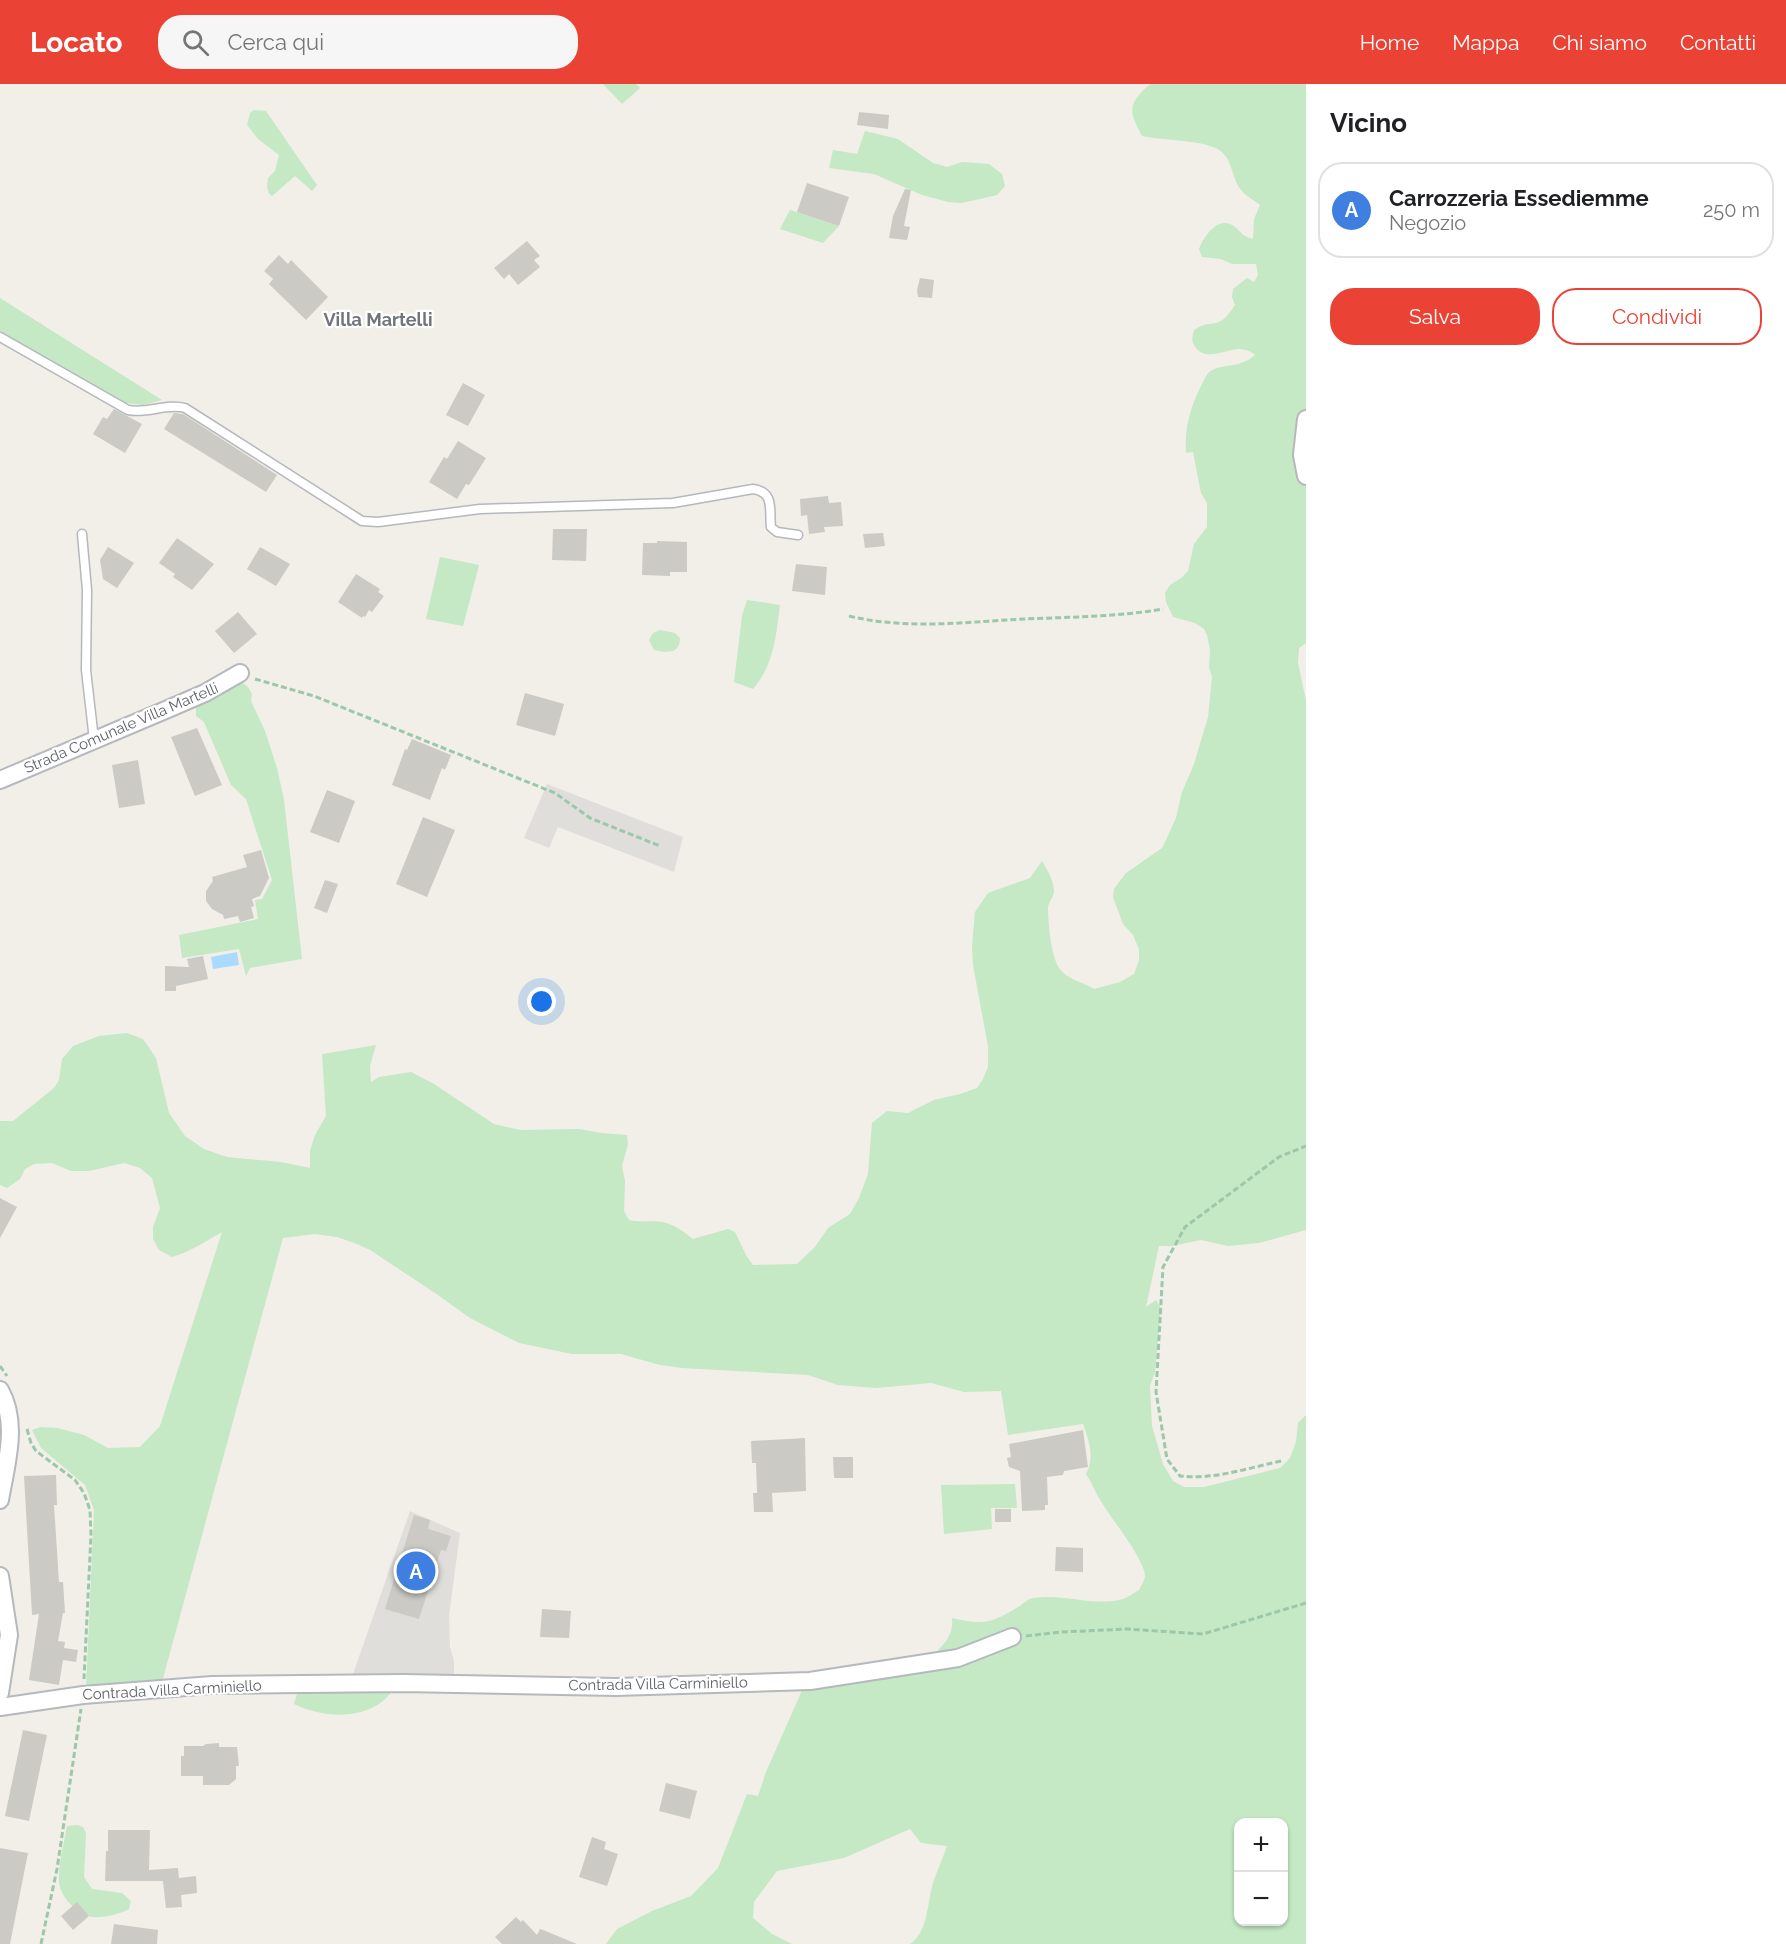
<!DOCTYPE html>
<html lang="it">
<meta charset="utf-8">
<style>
:root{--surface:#fff;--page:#f6f6f6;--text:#202124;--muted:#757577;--line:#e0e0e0;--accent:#ea4335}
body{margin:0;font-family:Raleway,sans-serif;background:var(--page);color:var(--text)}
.controls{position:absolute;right:18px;bottom:18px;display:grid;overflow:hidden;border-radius:12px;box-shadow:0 2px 4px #0004}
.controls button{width:54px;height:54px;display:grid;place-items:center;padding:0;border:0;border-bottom:2px solid var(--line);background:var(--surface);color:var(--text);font:30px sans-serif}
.you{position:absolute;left:542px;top:918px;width:21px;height:21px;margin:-15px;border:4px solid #fff;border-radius:50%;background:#1a73e8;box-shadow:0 0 0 9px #1a73e833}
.badge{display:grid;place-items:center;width:39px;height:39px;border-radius:50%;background:var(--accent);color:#fff;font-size:20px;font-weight:700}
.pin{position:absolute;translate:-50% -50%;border:3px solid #fff;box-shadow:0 2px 6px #0006}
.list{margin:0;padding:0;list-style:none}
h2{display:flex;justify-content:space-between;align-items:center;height:78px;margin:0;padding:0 24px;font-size:26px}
h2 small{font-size:20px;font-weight:400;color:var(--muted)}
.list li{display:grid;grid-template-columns:39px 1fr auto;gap:18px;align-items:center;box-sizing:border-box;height:96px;margin:0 12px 12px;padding:0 12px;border:2px solid var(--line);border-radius:24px}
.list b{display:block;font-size:22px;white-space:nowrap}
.list p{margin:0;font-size:20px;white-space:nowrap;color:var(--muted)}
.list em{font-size:20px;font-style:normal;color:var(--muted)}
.actions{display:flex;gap:12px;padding:18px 24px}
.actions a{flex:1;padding:14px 0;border:2px solid var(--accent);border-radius:24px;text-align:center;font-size:21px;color:var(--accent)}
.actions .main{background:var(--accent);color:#fff}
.icon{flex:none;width:33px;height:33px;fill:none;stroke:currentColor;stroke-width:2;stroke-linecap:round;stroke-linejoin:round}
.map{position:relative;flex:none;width:1306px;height:1860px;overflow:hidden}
header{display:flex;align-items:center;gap:36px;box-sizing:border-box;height:84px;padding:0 30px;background:var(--accent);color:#fff}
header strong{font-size:28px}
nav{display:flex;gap:33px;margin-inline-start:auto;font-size:21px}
.search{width:420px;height:54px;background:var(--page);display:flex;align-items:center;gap:15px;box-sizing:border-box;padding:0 21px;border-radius:24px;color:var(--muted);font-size:22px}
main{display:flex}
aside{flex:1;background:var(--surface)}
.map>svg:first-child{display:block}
.industrial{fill:#e0deda}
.green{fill:#c5e8c5;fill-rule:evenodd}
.water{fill:#aadaff}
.building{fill:#cccac5}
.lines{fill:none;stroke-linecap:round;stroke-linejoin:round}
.lane-casing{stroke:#b5b8bc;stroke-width:11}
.street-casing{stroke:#b5b8bc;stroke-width:20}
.path{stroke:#9cc7a9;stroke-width:3;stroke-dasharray:6 3;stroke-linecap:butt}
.lane{stroke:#fff;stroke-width:8}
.street{stroke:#fff;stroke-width:16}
.labels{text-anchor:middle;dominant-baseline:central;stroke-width:4.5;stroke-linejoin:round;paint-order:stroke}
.street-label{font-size:15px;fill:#5f6368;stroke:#fff}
.quarter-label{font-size:18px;font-weight:bold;fill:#70757a;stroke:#fff}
</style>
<header>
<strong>Locato</strong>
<div class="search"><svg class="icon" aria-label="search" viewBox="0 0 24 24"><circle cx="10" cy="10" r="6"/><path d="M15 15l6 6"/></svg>Cerca qui</div>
<nav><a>Home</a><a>Mappa</a><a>Chi siamo</a><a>Contatti</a></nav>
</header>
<main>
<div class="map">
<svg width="1306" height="1860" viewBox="0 0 1306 1860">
<rect width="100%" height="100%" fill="#f1efe8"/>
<g class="industrial">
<polygon points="547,700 683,753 674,788 558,743 549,764 524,754"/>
<polygon points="410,1427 460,1449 449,1532 450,1563 454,1577 454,1590 353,1590"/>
</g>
<g class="green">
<polygon points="603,0 636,0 640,4 622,20"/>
<path d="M1150,0H1306V559L1299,564L1298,579L1306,617V1146L1259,1159L1228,1162L1201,1156L1172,1162H1159L1146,1223L1156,1216L1161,1224L1155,1288L1150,1302L1152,1342L1163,1380L1173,1397L1184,1403H1204L1280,1384L1290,1374L1296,1358L1298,1339L1306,1331V1860H910C929,1847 927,1818 933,1799C937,1786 943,1774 947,1762L921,1759L910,1745L844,1774L777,1787L754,1818L753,1834L772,1850L792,1860H606L617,1845L652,1827L691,1812L718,1784L747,1710L758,1712L766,1688L804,1602L934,1570C945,1560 954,1549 952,1534C984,1541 990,1540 1018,1523C1024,1520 1028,1514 1034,1514C1063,1509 1094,1523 1123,1515C1128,1513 1134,1509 1139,1506C1141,1502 1144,1497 1145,1493C1146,1477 1111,1434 1102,1419C1096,1410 1092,1399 1086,1390C1095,1374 1089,1356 1083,1340L1008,1351L1001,1307L964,1308L931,1299L876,1304L838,1301L808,1291L682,1284L660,1281L621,1270H572L519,1259L470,1234L435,1209L370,1166L357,1160L337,1153L315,1150L283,1154L162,1598L86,1605L94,1426L85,1401L41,1364L32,1346L40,1343L57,1344L84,1351L108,1364L140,1363L160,1342L222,1148C206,1157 190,1168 172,1173L159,1166L153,1155V1143L160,1124L152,1094L140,1084L124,1079L89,1087H71L52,1079L34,1080L25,1085L20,1095L7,1104L0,1101V1037H13L54,1004L59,996L62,975L73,962L99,952L127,949L143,955L156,974L169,1029L185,1052L204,1065L227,1073L281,1078L310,1084V1067L315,1051L326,1032L322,970L376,961L370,982L371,998L379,993L411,988L434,1000L494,1040L520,1046L579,1045L602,1049L627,1051L628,1060L622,1082L625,1097L624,1127L629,1136C641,1139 652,1136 663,1138C675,1141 684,1148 693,1155L728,1145L735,1148L746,1171L753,1181L797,1180L815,1163L828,1144L850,1130L859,1114L868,1090L872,1039L887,1027L908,1029L934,1016L960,1010L977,1004L983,995L988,983V962L973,881L972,862L975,828L988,809L1030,794L1042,777C1047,785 1054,797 1054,807C1054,813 1048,818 1048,824C1048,838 1051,872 1059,884C1066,895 1083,898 1094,905L1120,898L1134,890L1139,876V865L1133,851L1123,840L1113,813L1114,805L1126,789L1162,764L1166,756L1176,734L1182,708L1194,680L1208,633L1212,593L1209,583L1210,566L1207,551L1204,545L1195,539L1173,533L1166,518L1165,509L1170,501L1181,494L1188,487L1194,460L1207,443V419L1201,409L1193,368L1186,369C1184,339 1193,315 1208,289C1221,278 1238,286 1255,271C1251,267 1244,265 1238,265C1225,266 1206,277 1196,264C1191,258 1192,253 1194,246C1214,233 1217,249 1235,221L1232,213L1233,205L1247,194L1254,198L1258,191L1256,180H1232L1221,175L1202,173L1199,165C1204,152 1218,131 1234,142C1242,148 1241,152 1253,155L1254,135L1260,121C1254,116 1246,112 1241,106C1232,95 1233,79 1223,69C1210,55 1162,57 1142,52C1128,26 1128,20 1150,0ZM1238,1738H1284V1838H1238Z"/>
<path d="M254,26L266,27L317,101L312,107L295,92L272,112C266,108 267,101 268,94L275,87L279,71L258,55L247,41L250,29Z"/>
<polygon points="865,47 898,55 933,79 947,83 962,78 989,80 1002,90 1005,102 997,111 962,119 948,118 922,111 874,90 829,84 833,66 857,70"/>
<polygon points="790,126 797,128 839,142 823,159 780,145"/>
<polygon points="0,214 162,316 143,321 126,319 0,248"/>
<polygon points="440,473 479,481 463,542 426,535"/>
<path d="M747,516L780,521C776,552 774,581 753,605L734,598L742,532Z"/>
<path d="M660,546L675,549L680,554C680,570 667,569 654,566L649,556L653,549Z"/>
<polygon points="240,597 248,603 252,610 251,617 265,647 277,684 284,716 302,875 250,884 246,892 239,865 182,874 179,851 258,835 255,816 262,815 272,796 246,715 231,701 204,638 196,632 196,622"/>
<polygon points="1015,1400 1017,1424 991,1424 992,1445 944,1450 941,1401"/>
<path d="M303,1591H316L326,1596L392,1607C371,1637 324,1635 294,1620Z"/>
<path d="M77,1741L83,1743L86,1749L84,1793L92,1805L122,1809L131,1817L129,1825C120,1830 104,1834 93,1833C78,1831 60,1813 59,1798C58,1780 64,1760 67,1742Z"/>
</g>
<polygon class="water" points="237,868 239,881 213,885 211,873"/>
<g class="building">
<polygon points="859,28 889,31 888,45 857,41"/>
<polygon points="807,99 849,113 839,142 797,128"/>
<polygon points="905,105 911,106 904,142 910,143 907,156 889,154 893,132"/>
<polygon points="527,157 540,172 534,176 540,183 518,201 509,190 504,195 494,184"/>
<polygon points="279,171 288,180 291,176 328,213 306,236 269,200 273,195 264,187"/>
<polygon points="920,194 934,196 932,214 918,213 917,206"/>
<polygon points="463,299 485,311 468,342 446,331"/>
<polygon points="114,325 142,340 125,369 93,350 103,333 107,335"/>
<polygon points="174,329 183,330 277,391 266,408 164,345"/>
<polygon points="458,357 486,374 469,401 466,400 457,415 429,398 444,373 447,375"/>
<polygon points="828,412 829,419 841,418 843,442 824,443 825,448 809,450 807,431 801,432 800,415"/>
<polygon points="553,445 587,445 586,477 552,476"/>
<polygon points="883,449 885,462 865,464 863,450"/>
<polygon points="177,454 214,480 192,506 173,493 175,490 159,479"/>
<polygon points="657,457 687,458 687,488 670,488 670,492 642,491 643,459 657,459"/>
<polygon points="108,463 134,479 117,504 103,495 100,476"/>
<polygon points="260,463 290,480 276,502 247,485"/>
<polygon points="796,480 827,483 825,511 792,507"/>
<polygon points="356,490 380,505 378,508 384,512 372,528 369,526 365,533 363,532 362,534 338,518"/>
<polygon points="238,528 257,550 234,569 215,547"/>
<polygon points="525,609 564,620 555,652 516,641"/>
<polygon points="197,644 222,701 195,712 171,653"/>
<polygon points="412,655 451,671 445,686 442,684 430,716 392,701 405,665 407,666"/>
<polygon points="138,676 145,720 119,724 112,681"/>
<polygon points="327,706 355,717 339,759 310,748"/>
<polygon points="423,733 455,746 427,813 396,800"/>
<polygon points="261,766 269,794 260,812 252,815 254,822 251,823 254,834 240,838 238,832 224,835 223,831 212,825 206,817 206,807 213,797 212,793 247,783 243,771"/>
<polygon points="325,796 338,800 327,829 314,824"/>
<polygon points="203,872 208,895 176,902 176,907 165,907 165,882 189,883 187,875"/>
<polygon points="0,1114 17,1123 0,1154"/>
<polygon points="1083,1346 1088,1383 1064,1387 1063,1391 1047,1393 1048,1421 1045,1421 1045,1426 1022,1427 1020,1387 1009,1383 1007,1374 1011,1373 1009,1360"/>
<polygon points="805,1354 806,1407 772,1409 773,1428 754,1428 753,1409 757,1409 756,1379 752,1379 751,1357"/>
<polygon points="833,1373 853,1373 853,1394 834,1394"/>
<polygon points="56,1391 57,1421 54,1421 59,1498 63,1498 65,1529 63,1529 58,1557 65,1558 64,1564 78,1566 76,1578 63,1576 59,1601 29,1596 39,1530 32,1531 24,1392"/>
<rect x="995" y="1425" width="16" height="13"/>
<polygon points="414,1431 430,1436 428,1445 451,1452 446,1467 441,1466 419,1535 385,1525"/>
<polygon points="1056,1463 1083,1464 1083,1488 1055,1487"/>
<polygon points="542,1525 571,1527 569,1554 540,1553"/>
<polygon points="23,1646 47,1651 29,1737 5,1732"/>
<polygon points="219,1659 219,1663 237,1663 239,1682 236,1682 236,1695 229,1701 203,1701 203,1692 181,1692 181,1672 184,1672 184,1662 203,1662 206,1660"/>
<polygon points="666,1699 697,1707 690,1735 659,1727"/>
<polygon points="108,1746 150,1746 149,1786 178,1784 179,1794 196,1792 197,1809 181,1811 182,1823 166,1824 163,1797 105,1797 106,1767 108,1767"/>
<polygon points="592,1753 606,1758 604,1765 618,1770 607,1802 579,1793"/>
<polygon points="0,1764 28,1769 10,1860 0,1860"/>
<polygon points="77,1818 89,1832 73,1846 61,1832"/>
<polygon points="516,1833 521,1838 523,1836 537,1851 540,1845 543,1846 577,1860 502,1860 495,1853"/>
<polygon points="114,1840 158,1846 157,1860 111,1860"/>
</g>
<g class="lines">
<g class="lane-casing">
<g id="lane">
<path d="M0,253L128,326C148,330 166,319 185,324L362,437L378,438L480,425L673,419L753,405C775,408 769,426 771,443L777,448L798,451"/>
<polyline points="82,450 87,506 86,586 94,656"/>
</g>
</g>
<g class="street-casing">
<g id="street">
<polyline points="1306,335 1302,371 1306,392"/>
<polyline points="0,696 168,625 205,609 240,589"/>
<path d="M0,1306C19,1339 6,1381 0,1416"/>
<polyline points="0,1492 9,1551 0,1609"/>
<polyline points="0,1623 83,1611 212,1601 403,1599 616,1603 810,1597 958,1574 1012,1553"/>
</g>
</g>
<g class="path">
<path d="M849,532C907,546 965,538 1024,535C1070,533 1117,533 1163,525"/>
<polyline points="255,595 314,612 555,709 590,734 660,762"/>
<polyline points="0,1282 7,1292"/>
<polyline points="27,1345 31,1359 36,1367 75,1396 84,1409 90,1426 91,1451 84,1595"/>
<path d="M1281,1377C1248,1384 1214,1396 1180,1392L1167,1375L1156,1308L1163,1183L1185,1143L1279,1073L1306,1062"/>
<polyline points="1026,1552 1062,1548 1127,1545 1203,1550 1306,1519"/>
<polyline points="41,1860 57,1785 81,1625"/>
</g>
<use href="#lane" class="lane"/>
<use href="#street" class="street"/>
</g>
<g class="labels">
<g class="street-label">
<text transform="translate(121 644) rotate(-23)">Strada Comunale Villa Martelli</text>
<text transform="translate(658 1600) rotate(-1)">Contrada Villa Carminiello</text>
<text transform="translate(172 1606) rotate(-3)">Contrada Villa Carminiello</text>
</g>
<g class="quarter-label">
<text x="378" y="235">Villa Martelli</text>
</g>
</g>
</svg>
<div class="controls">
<button>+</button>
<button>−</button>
</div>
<div class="you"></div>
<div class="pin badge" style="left:416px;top:1487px;background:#3f7fe0">A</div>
</div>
<aside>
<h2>Vicino<small></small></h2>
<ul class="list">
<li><span class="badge" style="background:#3f7fe0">A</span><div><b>Carrozzeria Essediemme</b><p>Negozio</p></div><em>250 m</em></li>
</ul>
<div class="actions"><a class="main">Salva</a><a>Condividi</a></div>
</aside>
</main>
